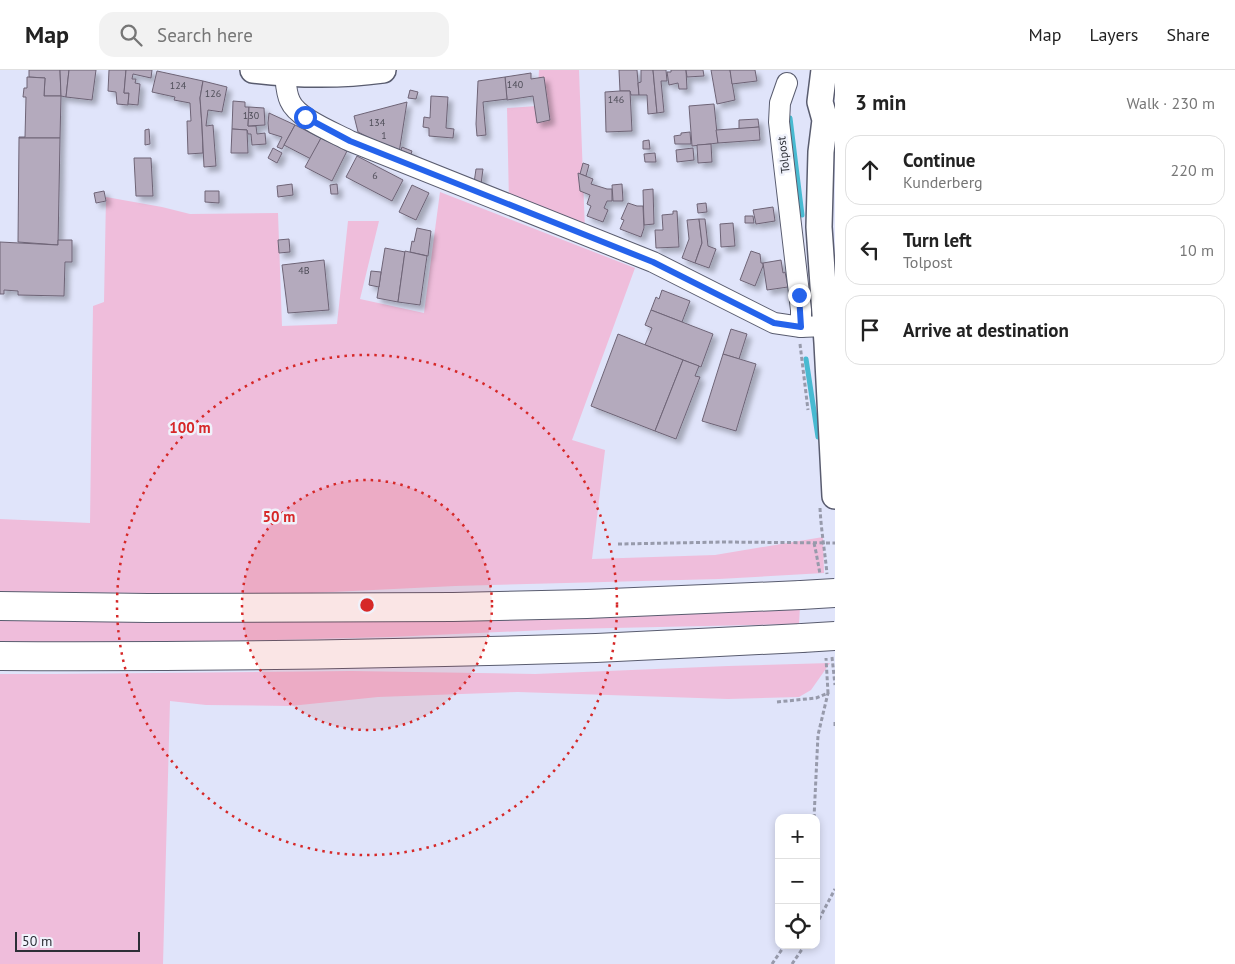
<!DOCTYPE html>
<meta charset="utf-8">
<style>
:root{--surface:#fff;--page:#f2f2f2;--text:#222;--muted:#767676;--line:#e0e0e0}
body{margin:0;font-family:"PT Sans",sans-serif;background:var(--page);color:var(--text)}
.controls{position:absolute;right:15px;bottom:15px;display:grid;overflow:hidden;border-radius:10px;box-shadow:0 2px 8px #0003}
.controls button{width:45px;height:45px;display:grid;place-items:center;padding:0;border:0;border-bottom:1px solid var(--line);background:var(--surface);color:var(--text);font:25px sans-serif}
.scale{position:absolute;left:15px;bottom:12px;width:125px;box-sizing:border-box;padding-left:5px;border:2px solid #2c2e36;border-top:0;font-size:14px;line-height:18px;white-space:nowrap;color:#2c2e36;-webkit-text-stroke:4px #f0f2fb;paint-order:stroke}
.stop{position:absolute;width:15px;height:15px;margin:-11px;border:4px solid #2563eb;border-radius:50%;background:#fff}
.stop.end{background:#2563eb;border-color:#fff;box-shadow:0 1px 5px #0008}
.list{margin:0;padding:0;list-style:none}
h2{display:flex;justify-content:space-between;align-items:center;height:65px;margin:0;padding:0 20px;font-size:21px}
h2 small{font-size:16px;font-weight:400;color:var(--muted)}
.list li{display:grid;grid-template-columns:32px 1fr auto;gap:15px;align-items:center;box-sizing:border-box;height:70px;margin:0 10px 10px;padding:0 10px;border:1px solid var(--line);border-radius:15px}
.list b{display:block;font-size:19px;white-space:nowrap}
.list p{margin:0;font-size:16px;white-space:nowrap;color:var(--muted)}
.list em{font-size:16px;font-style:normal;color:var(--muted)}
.icon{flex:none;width:28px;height:28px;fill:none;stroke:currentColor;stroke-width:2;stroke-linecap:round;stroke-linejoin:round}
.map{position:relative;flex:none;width:835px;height:894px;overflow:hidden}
header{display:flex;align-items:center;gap:30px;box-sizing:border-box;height:70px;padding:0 25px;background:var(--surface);border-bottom:1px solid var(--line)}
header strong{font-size:24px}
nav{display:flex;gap:28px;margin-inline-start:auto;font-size:18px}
.search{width:350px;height:45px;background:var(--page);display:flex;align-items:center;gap:12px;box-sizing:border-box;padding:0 18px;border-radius:15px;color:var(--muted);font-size:19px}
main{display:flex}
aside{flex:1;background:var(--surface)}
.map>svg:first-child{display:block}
.green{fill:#efbddb}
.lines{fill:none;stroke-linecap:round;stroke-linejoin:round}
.stream{stroke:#48bad1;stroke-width:5}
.building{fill:#b4aabd;stroke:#6e6476;filter:url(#shadow)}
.minor-casing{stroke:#595c6f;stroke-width:22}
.major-casing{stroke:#595c6f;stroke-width:28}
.highway-casing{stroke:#595c6f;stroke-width:30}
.path{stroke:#979aab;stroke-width:3;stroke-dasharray:4 2.5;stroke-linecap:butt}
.minor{stroke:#fff;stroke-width:20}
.major{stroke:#fff;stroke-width:25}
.highway{stroke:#fff;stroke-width:28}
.highway-bridge-casing{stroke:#595c6f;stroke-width:30;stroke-linecap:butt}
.highway-bridge{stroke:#fff;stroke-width:28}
.route{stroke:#2563eb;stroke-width:6}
.ring{fill:none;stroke:#d62828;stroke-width:2.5;stroke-dasharray:2.5 5}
.labels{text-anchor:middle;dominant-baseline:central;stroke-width:5;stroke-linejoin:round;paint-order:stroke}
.number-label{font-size:10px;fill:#4e4d58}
.street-label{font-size:12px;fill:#2c2e36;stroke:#f0f2fb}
.centre{fill:#d62828;stroke:#f0f2fb;stroke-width:2.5}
.ring-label{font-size:15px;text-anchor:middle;font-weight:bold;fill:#d62828;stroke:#f0f2fb;stroke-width:5;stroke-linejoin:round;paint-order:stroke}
</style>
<header>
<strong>Map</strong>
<div class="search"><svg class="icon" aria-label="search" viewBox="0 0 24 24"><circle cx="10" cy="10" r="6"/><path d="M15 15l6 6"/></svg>Search here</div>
<nav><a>Map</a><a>Layers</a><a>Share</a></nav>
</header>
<main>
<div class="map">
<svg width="835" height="894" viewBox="0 0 835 894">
<defs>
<filter id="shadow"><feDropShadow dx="4.5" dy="4.5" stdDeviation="2.5" flood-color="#0004"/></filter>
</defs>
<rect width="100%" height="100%" fill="#e0e4fa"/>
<g class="green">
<polygon points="539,0 579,0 585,161 509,133 507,38 537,36"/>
<polygon points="440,122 635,198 572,370 605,380 592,489 715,485 823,467 824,503 719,509 455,516 291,524 0,522 0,449 90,453 93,236 104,232 106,127 162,137 190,144 278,143 282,256 337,254 348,151 379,151 360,229 424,243"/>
<polygon points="800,536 799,554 567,559 391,567 163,573 0,573 0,549"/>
<polygon points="830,593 811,620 799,627 728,629 518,622 378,627 290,636 206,635 170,631 163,894 0,894 0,604 55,604 351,601 535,604 728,596"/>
</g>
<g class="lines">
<g class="stream">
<polyline points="790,48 802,145"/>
<polyline points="806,289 818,367"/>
</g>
</g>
<g class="building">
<polygon points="29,0 60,0 61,26 44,26 45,8 29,7"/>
<polygon points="60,0 69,0 66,27 61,26"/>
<polygon points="69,0 96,0 92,30 66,27"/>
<polygon points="109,0 126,0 124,23 129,23 128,35 117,34 116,22 108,21"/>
<polygon points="126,0 152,0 151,8 133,4 132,9 136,9 135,13 140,14 138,35 128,34 129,23 124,23"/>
<polygon points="619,0 637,0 639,25 631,25 630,21 620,21"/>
<polygon points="641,0 653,0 657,43 648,44 647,25 639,25 638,13 641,12"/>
<polygon points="653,0 666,0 667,11 661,11 664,42 657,43"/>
<polygon points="671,0 686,0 687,19 679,19 678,13 669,15 667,2 671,2"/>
<polygon points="686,0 703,0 704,6 687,7"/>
<polygon points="711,0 730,0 735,30 717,34"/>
<polygon points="730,0 755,0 757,11 732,14"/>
<polygon points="157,1 203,11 200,28 202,56 203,83 188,84 187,51 191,51 190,33 174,30 175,27 152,22"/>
<polygon points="531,3 531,9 544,7 550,50 537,53 533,26 507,30 505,7"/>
<polygon points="27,7 45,8 44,26 61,26 60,68 19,68 19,67 25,67 26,27 23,27 24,18 27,18"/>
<polygon points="505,7 507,29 483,32 486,65 477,66 476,54 478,11"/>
<polygon points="203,11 227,17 222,42 208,40 206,56 213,55 216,96 204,97 202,56 200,28"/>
<polygon points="410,20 418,22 416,29 408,28"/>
<polygon points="620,21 630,21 632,61 606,62 605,22"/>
<polygon points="431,26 448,27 446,58 454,59 453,68 429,66 429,58 423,57 424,47 430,48"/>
<polygon points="233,31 245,32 245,37 249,37 248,56 256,56 257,64 265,63 266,74 252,75 251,64 248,64 247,60 232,59"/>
<polygon points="407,32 399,83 358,62 354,46"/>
<polygon points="714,34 718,73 692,76 689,36"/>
<polygon points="249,37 264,38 265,55 248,56"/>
<polygon points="269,43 295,55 282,79 277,77 282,67 269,63 268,53"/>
<polygon points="758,49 759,57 739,59 739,50"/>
<polygon points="295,55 321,68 311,89 284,75"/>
<polygon points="759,57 760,70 718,73 716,60"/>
<polygon points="149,59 150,74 145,75 145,60"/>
<polygon points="232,59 247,60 248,83 231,83"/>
<polygon points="690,62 691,74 675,74 674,66 681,65 681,63"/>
<polygon points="19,68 60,68 58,175 18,172"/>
<polygon points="321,68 347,81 332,111 305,97"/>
<polygon points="649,70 650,79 643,79 643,71"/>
<polygon points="711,74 712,92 698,93 697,75"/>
<polygon points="402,77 412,81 410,87 400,83"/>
<polygon points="273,78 282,83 277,93 268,88"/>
<polygon points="693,78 694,90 677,92 676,80"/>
<polygon points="655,83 656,92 645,92 644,84"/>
<polygon points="357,86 403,110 392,131 346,107"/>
<polygon points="134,88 151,88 153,126 136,126"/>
<polygon points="583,93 589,95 586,106 580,104"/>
<polygon points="476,99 483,99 481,114 474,113"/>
<polygon points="578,103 593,109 591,114 607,119 612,119 612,131 607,131 604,138 608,140 603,152 587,146 591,136 587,134 590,125 580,121"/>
<polygon points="292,114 293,125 278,127 277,116"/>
<polygon points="337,114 338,124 331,124 330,115"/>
<polygon points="622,114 623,131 613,131 612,115"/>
<polygon points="412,115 429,123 416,150 399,142"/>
<polygon points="653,119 654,154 644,155 643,120"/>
<polygon points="104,121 106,131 96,133 94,123"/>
<polygon points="205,121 219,121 219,133 205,132"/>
<polygon points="628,133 637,136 643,136 644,158 641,167 620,159 624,150 621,149"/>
<polygon points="706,133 707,142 698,143 697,134"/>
<polygon points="773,137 775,151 756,154 753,140"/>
<polygon points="673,141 677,141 679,177 656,178 655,160 663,160 662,145 673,144"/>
<polygon points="745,146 753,146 754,153 745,153"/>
<polygon points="699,149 702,173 695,193 682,188 689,169 687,150"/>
<polygon points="699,149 705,149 708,176 716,179 709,198 695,193 702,173"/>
<polygon points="733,153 735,176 721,177 720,154"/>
<polygon points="417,158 431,161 428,186 410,182 412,171 414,172"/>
<polygon points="289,169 290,182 279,183 278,170"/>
<polygon points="58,170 72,170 72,192 65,192 64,226 18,225 18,221 4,220 4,224 0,224 0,172 58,175"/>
<polygon points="385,178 405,182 398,232 377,228"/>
<polygon points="405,181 427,186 420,235 398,232"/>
<polygon points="751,181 760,184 761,193 763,193 763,196 755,216 740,210"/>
<polygon points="324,190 329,240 288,243 282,195"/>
<polygon points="781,190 783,203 785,202 788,217 767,220 763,193"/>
<polygon points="371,201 381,202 379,217 369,215"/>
<polygon points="662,220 690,231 682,252 651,240 656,227 659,229"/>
<polygon points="651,240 713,264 701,297 645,275 652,258 645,255"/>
<polygon points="731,259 747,264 739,289 723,284"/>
<polygon points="618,264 683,290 655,361 591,336"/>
<polygon points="723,284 756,294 736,361 702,351"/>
<polygon points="683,290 699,296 695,306 700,307 676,369 655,361"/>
</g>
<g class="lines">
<g class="minor-casing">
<g id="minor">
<path d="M285,4C286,13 286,23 290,31C297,48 333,62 350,71L653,192L774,253L801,257L825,256"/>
<polyline points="787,13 780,33 779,52 801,240 801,257"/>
</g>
</g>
<g class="major-casing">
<g id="major">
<path d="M253,0C296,5 339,6 383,0"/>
<polyline points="824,0 820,32 825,50 821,82 819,157 827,273 835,426"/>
</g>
</g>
<g class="highway-casing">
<g id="highway">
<polyline points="0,536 148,538 453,537 587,534 801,525"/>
<path d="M0,586C199,587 398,584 596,578C665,575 733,571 802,568"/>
</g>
</g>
<g class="path">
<polyline points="800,274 808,340"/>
<path d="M820,438C821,460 825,482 827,504"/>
<polyline points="814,473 816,482 820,504"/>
<polyline points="618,474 725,472 835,473"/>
<polyline points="832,587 835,615"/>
<polyline points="777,632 816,628 828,623 826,588"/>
<polyline points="835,652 835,657"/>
<polyline points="814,748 818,665 828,623"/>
<polyline points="816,855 835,819"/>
<polyline points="772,894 785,875"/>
<polyline points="792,894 805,875"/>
</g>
<use href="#minor" class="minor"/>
<use href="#major" class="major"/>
<use href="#highway" class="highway"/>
<g class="highway-bridge-casing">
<g id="highway-bridge">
<polyline points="801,525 835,523"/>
<polyline points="802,568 835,566"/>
</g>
</g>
<use href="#highway-bridge" class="highway-bridge"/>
</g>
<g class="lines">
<polyline class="route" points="305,47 350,71 653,192 774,253 801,257 799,225"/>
</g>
<circle cx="367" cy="535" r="125" fill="#d62828" fill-opacity=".12"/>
<g class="ring">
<circle cx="367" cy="535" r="125"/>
<circle cx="367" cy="535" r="250"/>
</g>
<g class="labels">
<g class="number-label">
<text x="515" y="14">140</text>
<text x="178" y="15">124</text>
<text x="213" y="23">126</text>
<text x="616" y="29">146</text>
<text x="251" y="45">130</text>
<text x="377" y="52">134</text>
<text x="384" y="65">1</text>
<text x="375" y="105">6</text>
<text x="304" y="200">4B</text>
</g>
<g class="street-label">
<text transform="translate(783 85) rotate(-97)">Tolpost</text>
</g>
</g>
<circle cx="367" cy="535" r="8" class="centre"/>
<g class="ring-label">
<text x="190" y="363">100 m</text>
<text x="279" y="452">50 m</text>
</g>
</svg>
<div class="controls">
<button>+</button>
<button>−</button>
<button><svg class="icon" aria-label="locate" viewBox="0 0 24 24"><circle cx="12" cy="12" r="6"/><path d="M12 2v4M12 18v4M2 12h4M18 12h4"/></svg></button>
</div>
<div class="scale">50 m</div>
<div class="stop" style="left:305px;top:47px"></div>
<div class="stop end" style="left:799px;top:225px"></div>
</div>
<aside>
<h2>3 min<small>Walk · 230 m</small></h2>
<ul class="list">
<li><svg class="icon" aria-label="ahead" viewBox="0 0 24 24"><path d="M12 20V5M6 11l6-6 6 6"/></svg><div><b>Continue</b><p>Kunderberg</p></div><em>220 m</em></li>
<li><svg class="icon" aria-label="left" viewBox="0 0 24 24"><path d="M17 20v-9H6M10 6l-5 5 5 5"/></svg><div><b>Turn left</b><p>Tolpost</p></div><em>10 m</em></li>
<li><svg class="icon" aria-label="arrive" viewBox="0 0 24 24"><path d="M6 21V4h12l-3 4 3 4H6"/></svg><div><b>Arrive at destination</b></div></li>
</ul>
</aside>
</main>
